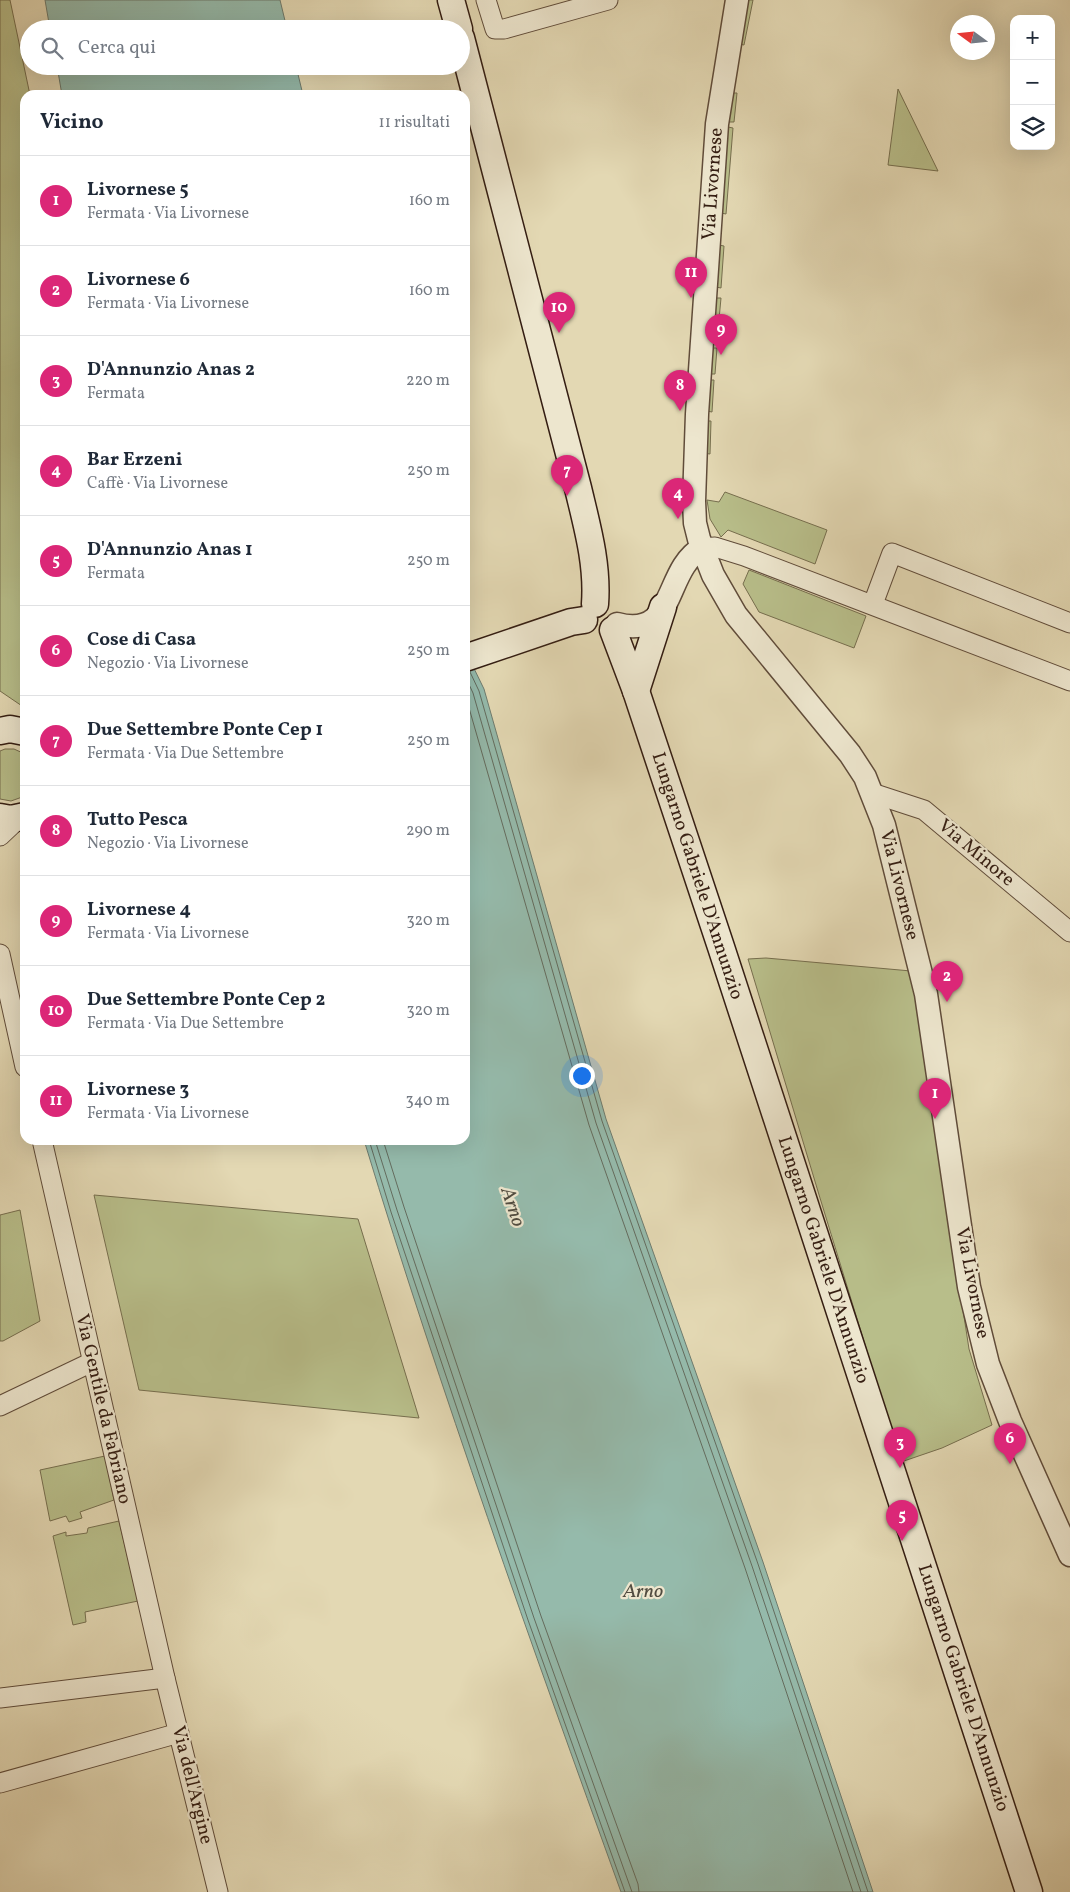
<!DOCTYPE html>
<html lang="it">
<meta charset="utf-8">
<style>
:root{--surface:#fff;--page:#f2f2f3;--text:#1f2937;--muted:#747a83;--line:#e0e1e3;--accent:#db2777}
body{margin:0;font-family:Vollkorn,serif;background:var(--page);color:var(--text)}
.controls{position:absolute;right:15px;top:15px;display:grid;overflow:hidden;border-radius:10px;box-shadow:0 5px 20px #0002}
.controls button{width:45px;height:45px;display:grid;place-items:center;padding:0;border:0;border-bottom:1px solid var(--line);background:var(--surface);color:var(--text);font:25px sans-serif}
.compass{position:absolute;left:950px;top:15px;width:45px;height:45px;border-radius:50%;background:var(--surface);box-shadow:0 5px 20px #0002;rotate:285deg}
.you{position:absolute;left:581px;top:1075px;width:18px;height:18px;margin:-12px;border:4px solid #fff;border-radius:50%;background:#1a73e8;box-shadow:0 0 0 8px #1a73e833}
.badge{display:grid;place-items:center;width:32px;height:32px;border-radius:50%;background:var(--accent);color:#fff;font-size:16px;font-weight:700}
.pin{position:absolute;translate:-50% -41px;filter:drop-shadow(0 1px 2px #0008)}
.pin::after{content:'';position:absolute;top:26px;width:18px;height:15px;background:inherit;clip-path:polygon(0 0,100% 0,50% 100%)}
.list{margin:0;padding:0;list-style:none}
h2{display:flex;justify-content:space-between;align-items:center;height:65px;margin:0;padding:0 20px;font-size:21px}
h2 small{font-size:16px;font-weight:400;color:var(--muted)}
.list li{display:grid;grid-template-columns:32px 1fr auto;gap:15px;align-items:center;box-sizing:border-box;height:90px;padding:0 20px;border-top:1px solid var(--line)}
.list b{display:block;font-size:19px;white-space:nowrap}
.list p{margin:0;font-size:16px;white-space:nowrap;color:var(--muted)}
.list em{font-size:16px;font-style:normal;color:var(--muted)}
.icon{flex:none;width:28px;height:28px;fill:none;stroke:currentColor;stroke-width:2;stroke-linecap:round;stroke-linejoin:round}
.map{position:relative;flex:none;width:1070px;height:1892px;overflow:hidden}
.search{position:absolute;background:var(--surface);box-shadow:0 5px 20px #0002;left:20px;top:20px;width:450px;height:55px;display:flex;align-items:center;gap:12px;box-sizing:border-box;padding:0 18px;border-radius:28px;color:var(--muted);font-size:19px}
.panel{position:absolute;background:var(--surface);box-shadow:0 5px 20px #0002;left:20px;top:90px;width:450px;height:1055px;border-radius:15px}
.map>svg:first-child{display:block}
.green{fill:#b8be8a;stroke:#766e4e}
.water{fill:#95baab;stroke:#6e7b6e}
.lines{fill:none;stroke-linecap:round;stroke-linejoin:round}
.shore{stroke:#646c5e;stroke-width:1}
.minor-casing{stroke:#604c3a;stroke-width:21}
.tertiary-casing{stroke:#604c3a;stroke-width:25}
.secondary-casing{stroke:#341d12;stroke-width:29}
.minor{stroke:#ede6ce;stroke-width:19}
.tertiary{stroke:#ede6ce;stroke-width:22}
.secondary{stroke:#ede6ce;stroke-width:26}
.labels{text-anchor:middle;dominant-baseline:central;stroke-width:4.5;stroke-linejoin:round;paint-order:stroke}
.street-label{font-size:19px;fill:#341d12;stroke:#ede6ce}
.water-label{font-size:20px;font-style:italic;fill:#514c40;stroke:#ede6ce}
</style>
<div class="map">
<svg width="1070" height="1892" viewBox="0 0 1070 1892">
<rect width="100%" height="100%" fill="#e3d8b3"/>
<filter id="stains"><feTurbulence type="fractalNoise" baseFrequency=".004" numOctaves="4"/><feColorMatrix values="0 0 0 0 .2 0 0 0 0 .09 0 0 0 0 .02 0 0 0 .5 -.17"/></filter>
<radialGradient id="worn" r=".72"><stop offset=".6" stop-color="#630" stop-opacity="0"/><stop offset="1" stop-color="#630" stop-opacity=".3"/></radialGradient>
<g class="green">
<polygon points="0,0 10,0 30,95 25,95 25,708 0,691"/>
<polygon points="748,0 753,0 744,45 739,44"/>
<polygon points="898,89 938,171 888,165"/>
<polygon points="731,93 737,93 734,122 729,122"/>
<polygon points="728,127 733,128 726,214 721,213"/>
<polygon points="719,245 724,246 721,288 716,287"/>
<polygon points="715,298 721,298 717,341 711,341"/>
<polygon points="711,348 717,348 715,374 709,374"/>
<polygon points="709,380 714,380 712,412 707,411"/>
<polygon points="705,421 711,421 710,454 703,453"/>
<polygon points="725,492 827,530 815,564 728,530 721,537 710,519 707,500 719,502"/>
<polygon points="749,570 866,616 854,648 759,612 743,584"/>
<polygon points="5,749 14,749 25,754 25,796 11,801 0,799 0,751"/>
<polygon points="766,958 911,971 969,1349 992,1425 942,1448 901,1462 820,1198 748,959"/>
<polygon points="94,1195 358,1219 419,1418 139,1390"/>
<polygon points="20,1210 40,1321 3,1341 0,1341 0,1215"/>
<polygon points="105,1456 114,1500 80,1512 82,1518 69,1522 66,1516 50,1521 40,1470"/>
<polygon points="119,1521 138,1601 85,1612 86,1622 73,1625 53,1536 66,1532 66,1536 87,1533 88,1528"/>
</g>
<g class="water">
<polygon points="45,0 280,0 287,29 50,29"/>
<polygon points="57,66 296,66 303,95 62,95"/>
<path d="M465,650L484,689L606,1119L763,1562L873,1892H621C531,1643 441,1393 364,1140H465Z"/>
</g>
<g class="lines">
<g class="shore">
<polyline points="470,672 479,691 602,1121 758,1564 868,1892"/>
<polyline points="465,676 473,693 596,1123 752,1566 861,1892"/>
<polyline points="465,694 589,1125 745,1568 853,1892"/>
<polyline points="369,1140 391,1212 528,1620 625,1892"/>
<polyline points="375,1140 397,1210 534,1618 632,1892"/>
<polyline points="383,1140 404,1207 541,1616 638,1884 639,1892"/>
</g>
<g class="minor-casing">
<g id="minor">
<polyline points="486,0 495,29 504,29 608,0"/>
<polyline points="702,548 715,547 744,556 1070,681"/>
<polyline points="873,604 892,553 1070,623"/>
<polyline points="872,793 924,810 1070,932"/>
<polyline points="0,836 19,818"/>
<polyline points="0,954 25,1067"/>
<polyline points="42,1140 165,1678 218,1892"/>
<polyline points="0,1406 92,1362"/>
<polyline points="0,1698 165,1678"/>
<polyline points="0,1783 179,1733"/>
</g>
</g>
<g class="tertiary-casing">
<g id="tertiary">
<polyline points="737,0 717,124 697,414 694,501 695,523 699,539 713,575 736,615 850,754 865,777 884,825 926,994 969,1287 988,1364 1010,1421 1070,1555"/>
<path d="M617,624C677,640 663,570 702,548"/>
</g>
</g>
<g class="secondary-casing">
<g id="secondary">
<polyline points="451,0 459,29"/>
<path d="M461,38L578,488C587,526 598,564 595,604"/>
<polyline points="613,630 636,691 721,947 1029,1892"/>
<polyline points="465,658 571,622 584,620"/>
<polyline points="636,691 663,607"/>
<polyline points="0,731 10,729 25,732"/>
<polyline points="0,817 11,819 25,816"/>
</g>
</g>
<use href="#minor" class="minor"/>
<use href="#tertiary" class="tertiary"/>
<use href="#secondary" class="secondary"/>
</g>
<g class="labels">
<g class="street-label">
<text transform="translate(713 184) rotate(-86)">Via Livornese</text>
<text transform="translate(976 853) rotate(40)">Via Minore</text>
<text transform="translate(697 876) rotate(72)">Lungarno Gabriele D'Annunzio</text>
<text transform="translate(899 885) rotate(76)">Via Livornese</text>
<text transform="translate(823 1260) rotate(72)">Lungarno Gabriele D'Annunzio</text>
<text transform="translate(972 1283) rotate(79)">Via Livornese</text>
<text transform="translate(103 1409) rotate(77)">Via Gentile da Fabriano</text>
<text transform="translate(963 1688) rotate(72)">Lungarno Gabriele D'Annunzio</text>
<text transform="translate(192 1785) rotate(76)">Via dell'Argine</text>
</g>
<g class="water-label">
<text transform="translate(512 1207) rotate(72)">Arno</text>
<text x="643" y="1592">Arno</text>
</g>
</g>
<rect width="100%" height="100%" filter="url(#stains)"/>
<rect width="100%" height="100%" fill="url(#worn)"/>
</svg>
<div class="controls">
<button>+</button>
<button>−</button>
<button><svg class="icon" aria-label="layers" viewBox="0 0 24 24"><path d="M12 4l9 5-9 5-9-5zM3 14l9 5 9-5"/></svg></button>
</div>
<svg class="compass" viewBox="-18 -18 36 36"><path d="M0-13l5 13h-10z" fill="#e53935"/><path d="M0 13l5-13h-10z" fill="#747a83"/></svg>
<div class="you"></div>
<div class="pin badge" style="left:935px;top:1119px">1</div>
<div class="pin badge" style="left:947px;top:1002px">2</div>
<div class="pin badge" style="left:900px;top:1468px">3</div>
<div class="pin badge" style="left:678px;top:519px">4</div>
<div class="pin badge" style="left:902px;top:1541px">5</div>
<div class="pin badge" style="left:1010px;top:1464px">6</div>
<div class="pin badge" style="left:567px;top:496px">7</div>
<div class="pin badge" style="left:680px;top:411px">8</div>
<div class="pin badge" style="left:721px;top:355px">9</div>
<div class="pin badge" style="left:559px;top:333px">10</div>
<div class="pin badge" style="left:691px;top:298px">11</div>
<div class="search"><svg class="icon" aria-label="search" viewBox="0 0 24 24"><circle cx="10" cy="10" r="6"/><path d="M15 15l6 6"/></svg>Cerca qui</div>
<section class="panel">
<h2>Vicino<small>11 risultati</small></h2>
<ul class="list">
<li><span class="badge">1</span><div><b>Livornese 5</b><p>Fermata · Via Livornese</p></div><em>160 m</em></li>
<li><span class="badge">2</span><div><b>Livornese 6</b><p>Fermata · Via Livornese</p></div><em>160 m</em></li>
<li><span class="badge">3</span><div><b>D'Annunzio Anas 2</b><p>Fermata</p></div><em>220 m</em></li>
<li><span class="badge">4</span><div><b>Bar Erzeni</b><p>Caffè · Via Livornese</p></div><em>250 m</em></li>
<li><span class="badge">5</span><div><b>D'Annunzio Anas 1</b><p>Fermata</p></div><em>250 m</em></li>
<li><span class="badge">6</span><div><b>Cose di Casa</b><p>Negozio · Via Livornese</p></div><em>250 m</em></li>
<li><span class="badge">7</span><div><b>Due Settembre Ponte Cep 1</b><p>Fermata · Via Due Settembre</p></div><em>250 m</em></li>
<li><span class="badge">8</span><div><b>Tutto Pesca</b><p>Negozio · Via Livornese</p></div><em>290 m</em></li>
<li><span class="badge">9</span><div><b>Livornese 4</b><p>Fermata · Via Livornese</p></div><em>320 m</em></li>
<li><span class="badge">10</span><div><b>Due Settembre Ponte Cep 2</b><p>Fermata · Via Due Settembre</p></div><em>320 m</em></li>
<li><span class="badge">11</span><div><b>Livornese 3</b><p>Fermata · Via Livornese</p></div><em>340 m</em></li>
</ul>
</section>
</div>
